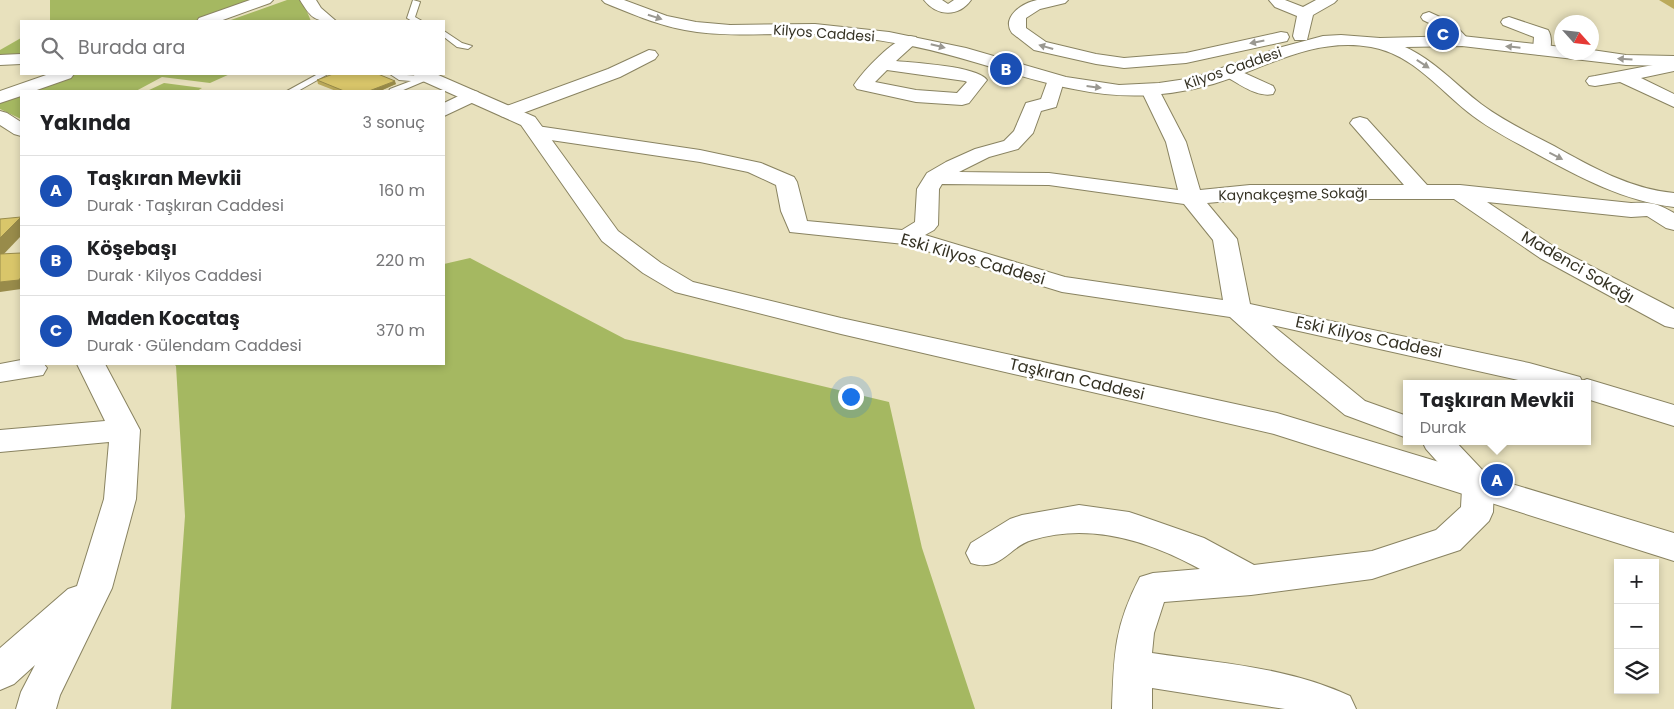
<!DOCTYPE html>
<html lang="tr">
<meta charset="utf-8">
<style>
:root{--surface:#fff;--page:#f2f2f2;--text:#202124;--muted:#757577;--line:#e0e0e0;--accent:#677724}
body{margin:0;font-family:Poppins,sans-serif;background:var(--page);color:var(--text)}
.controls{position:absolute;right:15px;bottom:15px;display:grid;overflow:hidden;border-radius:0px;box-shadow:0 2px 8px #0003}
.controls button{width:45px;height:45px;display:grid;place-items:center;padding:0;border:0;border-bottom:1px solid var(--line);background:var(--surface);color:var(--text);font:25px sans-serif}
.compass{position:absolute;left:1554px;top:15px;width:45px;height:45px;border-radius:50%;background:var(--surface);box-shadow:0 2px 8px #0003;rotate:117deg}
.you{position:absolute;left:850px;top:396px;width:18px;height:18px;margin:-12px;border:4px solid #fff;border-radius:50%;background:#1a73e8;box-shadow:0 0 0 8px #1a73e833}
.badge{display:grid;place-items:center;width:32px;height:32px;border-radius:50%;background:var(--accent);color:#fff;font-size:16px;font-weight:700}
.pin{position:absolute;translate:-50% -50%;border:2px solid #fff;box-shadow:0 1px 5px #0006}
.popup{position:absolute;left:1403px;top:380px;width:188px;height:65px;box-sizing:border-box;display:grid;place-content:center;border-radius:0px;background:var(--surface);filter:drop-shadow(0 1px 4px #0005);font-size:16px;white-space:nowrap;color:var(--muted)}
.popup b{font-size:19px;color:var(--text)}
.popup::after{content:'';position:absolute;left:50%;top:100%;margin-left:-10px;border:10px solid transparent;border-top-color:var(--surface)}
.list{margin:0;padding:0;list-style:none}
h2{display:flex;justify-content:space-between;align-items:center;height:65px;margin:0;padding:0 20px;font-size:21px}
h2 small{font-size:16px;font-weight:400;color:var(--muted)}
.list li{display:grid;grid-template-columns:32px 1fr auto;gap:15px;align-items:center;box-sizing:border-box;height:70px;padding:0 20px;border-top:1px solid var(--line)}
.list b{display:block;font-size:19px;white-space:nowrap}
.list p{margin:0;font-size:16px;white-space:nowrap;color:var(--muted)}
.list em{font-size:16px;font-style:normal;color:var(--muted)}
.icon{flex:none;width:28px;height:28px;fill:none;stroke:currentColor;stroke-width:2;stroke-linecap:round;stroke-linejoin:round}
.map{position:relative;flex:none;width:1674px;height:709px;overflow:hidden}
.search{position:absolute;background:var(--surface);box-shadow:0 2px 8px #0003;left:20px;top:20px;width:425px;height:55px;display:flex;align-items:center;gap:12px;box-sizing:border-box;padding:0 18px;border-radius:0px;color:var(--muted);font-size:19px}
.panel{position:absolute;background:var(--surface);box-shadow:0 2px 8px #0003;left:20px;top:90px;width:425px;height:275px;border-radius:0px}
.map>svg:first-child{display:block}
.green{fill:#a5b861}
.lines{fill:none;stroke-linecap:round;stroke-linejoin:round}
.service-casing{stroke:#898361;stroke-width:2}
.minor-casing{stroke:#898361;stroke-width:2}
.tertiary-casing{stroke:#898361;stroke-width:2}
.service{fill:#fff;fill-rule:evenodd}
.minor{fill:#fff;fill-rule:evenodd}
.tertiary{fill:#fff;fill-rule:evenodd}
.wall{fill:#bbaa5b}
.shaded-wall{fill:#988b4a}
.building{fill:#d9c66a;stroke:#988b4a}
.oneway{fill:#9a9891}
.labels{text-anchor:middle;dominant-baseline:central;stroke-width:5;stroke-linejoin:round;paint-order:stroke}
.far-street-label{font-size:14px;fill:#343123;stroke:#fff}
.street-label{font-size:16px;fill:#343123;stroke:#fff}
</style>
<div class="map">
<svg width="1674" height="709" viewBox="0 0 1674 709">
<rect width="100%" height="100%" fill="#e8e1bd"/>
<g class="green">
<polygon points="50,0 260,0 200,21 50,21"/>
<polygon points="287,0 302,0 311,21 228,21"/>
<polygon points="21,38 21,56 0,56 0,50"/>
<polygon points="77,74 230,74 210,83 162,77 136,91 25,91"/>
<polygon points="164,83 202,88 197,91 147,91"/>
<polygon points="21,92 21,119 0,109 0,99"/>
<polygon points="470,258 625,339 889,402 922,548 975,709 171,709 185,516 176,366 174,364 444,364 444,264"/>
</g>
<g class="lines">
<g class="service-casing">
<g id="service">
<polygon points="413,0 420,2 415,17 422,21 412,21 407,18"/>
<polygon points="444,31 462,43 472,46 468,49 457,47 444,37"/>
<polygon points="318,74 328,74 298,91 287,91"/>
<polygon points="390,74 423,76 429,74 434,77 401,91 389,91 390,89 411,81 399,80"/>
</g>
</g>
<g class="minor-casing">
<g id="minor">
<polygon points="250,0 273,0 270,3 220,21 197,21 199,18"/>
<path d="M924,0H942L948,4L954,0H971C959,17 937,17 924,0Z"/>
<polygon points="1269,0 1285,0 1303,7 1316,0 1337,0 1334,3 1313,15 1307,40 1295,40 1293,36 1297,16 1275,7"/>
<polygon points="1429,12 1453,23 1470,41 1468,45 1456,45 1441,29 1423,20 1421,17 1423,14"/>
<path d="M1509,17L1548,30C1552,36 1552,48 1548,54L1542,55L1536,54L1533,50L1534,37L1503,25L1501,22L1503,19Z"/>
<path d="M910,36L916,37L918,41L896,61C915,63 977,66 987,80L969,103L962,105L916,102L857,89L854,85C864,70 892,40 910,36ZM887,70L965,81L967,82L957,93L916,90L875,82Z"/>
<polygon points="649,50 655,51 658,55 655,59 620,77 515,116 508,118 501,116 498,112 501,108 608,69"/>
<polygon points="21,54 21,64 0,65 0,55"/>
<polygon points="1674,61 1674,71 1641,78 1674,94 1674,107 1620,82 1595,86 1589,85 1586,81 1589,77 1595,76"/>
<path d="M1231,67L1273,86L1275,90L1273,94C1257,98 1238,83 1225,76L1222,72L1225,68Z"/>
<polygon points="49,74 74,74 71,78 34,91 21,91 21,96 0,103 0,91"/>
<path d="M1055,76L1061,77L1064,81L1056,107L1041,111L1033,133L1018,149L989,157L959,172L1049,173L1178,190L1166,142L1141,90L1143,86L1150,84L1157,86L1159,90L1186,142L1200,190L1250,185H1404L1350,123L1353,119L1360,117L1367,119L1427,185H1460L1631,203C1651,202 1657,203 1674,213V230L1666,228L1647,216L1631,217L1487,202L1556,248L1674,309V328L1665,326L1540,258L1454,199H1250L1207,203L1237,239L1250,304L1529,363L1580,377L1582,381L1587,379L1674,405V426L1587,399V384H1536L1272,325L1365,401L1407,416V438L1345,415L1279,361L1230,317L1062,292L904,244L790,232L781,211L776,185L748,172L700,162L537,138L530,136L527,132L530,128L537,126L700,150L761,163L794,177L797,182L807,221L902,230L915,222L917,189L927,173L946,162L975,149L1004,141L1014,131L1026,103L1041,99L1049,77ZM942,184L1049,185L1184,204L1213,240L1223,300L1065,277L925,235L934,230L938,225L939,189Z"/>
<polygon points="471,90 478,92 480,96 478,100 444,116 444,103"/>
<polygon points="0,111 7,113 21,122 21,136 14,134 0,125"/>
<polygon points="21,360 21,364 44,364 47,368 43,375 0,382 0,364"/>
<polygon points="77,364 105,364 140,430 136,499 112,588 60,695 56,709 16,709 21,692 35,665 14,684 0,690 0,648 68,589 77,586 104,499 109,442 0,452 0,430 105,421"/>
<path d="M1422,441H1455L1489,477L1494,486L1493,512L1489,521L1460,550L1372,579L1251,595L1164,602L1154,633L1152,653C1219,663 1288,667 1350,696L1356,709H1285L1152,688V709H1112C1114,654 1114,627 1140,577L1153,573L1200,569C1149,541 1090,522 1032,540C1008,547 1001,573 971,563L966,553L971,543L1010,519L1022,515L1079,505L1129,512L1141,516L1204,538L1254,565L1372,551L1436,530L1461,507L1462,489L1426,449Z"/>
</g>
</g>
<g class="tertiary-casing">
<g id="tertiary">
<path d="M300,0H316L321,8L336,21C315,22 311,18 300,0Z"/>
<path d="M602,0H624L667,16L696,22L730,25L815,24L889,32L966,48L1066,77L1119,85L1159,83L1193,78L1282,47L1323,36L1341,35L1380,38L1462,36L1562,47V52H1592V50L1626,55L1674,56V66L1626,65L1462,46L1405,47C1434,60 1456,85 1481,104C1504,121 1529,133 1554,146C1592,167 1630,189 1674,193V207C1624,201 1581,178 1537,154C1515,142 1493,131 1473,116C1441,92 1413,54 1371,47C1322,38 1279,60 1234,77C1208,87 1179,93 1151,95C1065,101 984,58 901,44C871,39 841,34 810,34C773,33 734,37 697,32C664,28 635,15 605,3Z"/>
<path d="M1037,0H1068L1065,3L1040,9L1026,18V28L1046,42L1096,54L1124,58L1186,53L1281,32L1287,33L1289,37L1287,41L1186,63L1124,68L1096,64L1034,50L1012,33C1001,17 1022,3 1037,0Z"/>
<polygon points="413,74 436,74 535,117 618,231 661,263 693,282 841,318 1277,413 1674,533 1674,561 1274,434 841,334 675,292 643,273 602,241 521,125 416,78"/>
</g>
</g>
<use href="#service" class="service"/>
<use href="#minor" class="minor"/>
<use href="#tertiary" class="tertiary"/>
</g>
<g class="wall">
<polygon points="1659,0 1674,0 1674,9"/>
<polygon points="317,80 396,84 380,91 336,91 318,84"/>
</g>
<g class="shaded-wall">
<polygon points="395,81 396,84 380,91 369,91"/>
<polygon points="21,217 21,236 0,258 0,238"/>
<polygon points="21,277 21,289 0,292 0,282"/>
</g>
<g class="building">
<polygon points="333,74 378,74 395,81 369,91 344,91 317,80"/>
<polygon points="21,217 0,238 0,219"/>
<polygon points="21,253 21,277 19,280 0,282 0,254"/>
</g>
<defs><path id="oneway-solid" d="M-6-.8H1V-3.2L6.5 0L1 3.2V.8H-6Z" transform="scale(1.25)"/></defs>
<g class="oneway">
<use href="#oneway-solid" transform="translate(655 17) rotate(18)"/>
<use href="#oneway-solid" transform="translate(1257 42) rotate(169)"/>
<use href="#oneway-solid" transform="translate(938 46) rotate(14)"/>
<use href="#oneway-solid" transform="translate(1046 47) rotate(-164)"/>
<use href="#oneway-solid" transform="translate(1513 47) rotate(-174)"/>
<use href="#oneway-solid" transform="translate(1625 59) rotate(-176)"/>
<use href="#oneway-solid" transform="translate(1423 64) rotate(33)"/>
<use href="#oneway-solid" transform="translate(1094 87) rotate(7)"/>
<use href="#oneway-solid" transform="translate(1556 156) rotate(27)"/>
</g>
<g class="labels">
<g class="far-street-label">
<text transform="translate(824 33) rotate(4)">Kilyos Caddesi</text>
<text transform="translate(1233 68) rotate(-19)">Kilyos Caddesi</text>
<text transform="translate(1293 194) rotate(-1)">Kaynakçeşme Sokağı</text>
</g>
<g class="street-label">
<text transform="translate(973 259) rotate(16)">Eski Kilyos Caddesi</text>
<text transform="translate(1578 267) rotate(30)">Madenci Sokağı</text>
<text transform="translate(1369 337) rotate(12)">Eski Kilyos Caddesi</text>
<text transform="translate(1077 379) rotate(13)">Taşkıran Caddesi</text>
</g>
</g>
</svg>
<div class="controls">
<button>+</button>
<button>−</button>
<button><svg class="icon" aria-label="layers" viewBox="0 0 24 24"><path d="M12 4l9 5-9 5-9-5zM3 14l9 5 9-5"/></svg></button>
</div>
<svg class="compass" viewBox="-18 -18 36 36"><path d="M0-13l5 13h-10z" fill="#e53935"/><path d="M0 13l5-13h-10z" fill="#757577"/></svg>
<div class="you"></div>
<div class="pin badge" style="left:1497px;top:480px;background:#1a4fb4">A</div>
<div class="popup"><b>Taşkıran Mevkii</b>Durak</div>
<div class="pin badge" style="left:1006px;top:69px;background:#1a4fb4">B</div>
<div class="pin badge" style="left:1443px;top:34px;background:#1a4fb4">C</div>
<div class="search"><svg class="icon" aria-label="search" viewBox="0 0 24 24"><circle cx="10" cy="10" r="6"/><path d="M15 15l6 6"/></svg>Burada ara</div>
<section class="panel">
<h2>Yakında<small>3 sonuç</small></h2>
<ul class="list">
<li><span class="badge" style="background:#1a4fb4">A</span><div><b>Taşkıran Mevkii</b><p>Durak · Taşkıran Caddesi</p></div><em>160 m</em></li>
<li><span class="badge" style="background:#1a4fb4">B</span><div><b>Köşebaşı</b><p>Durak · Kilyos Caddesi</p></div><em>220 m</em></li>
<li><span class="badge" style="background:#1a4fb4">C</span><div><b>Maden Kocataş</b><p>Durak · Gülendam Caddesi</p></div><em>370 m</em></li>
</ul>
</section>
</div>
